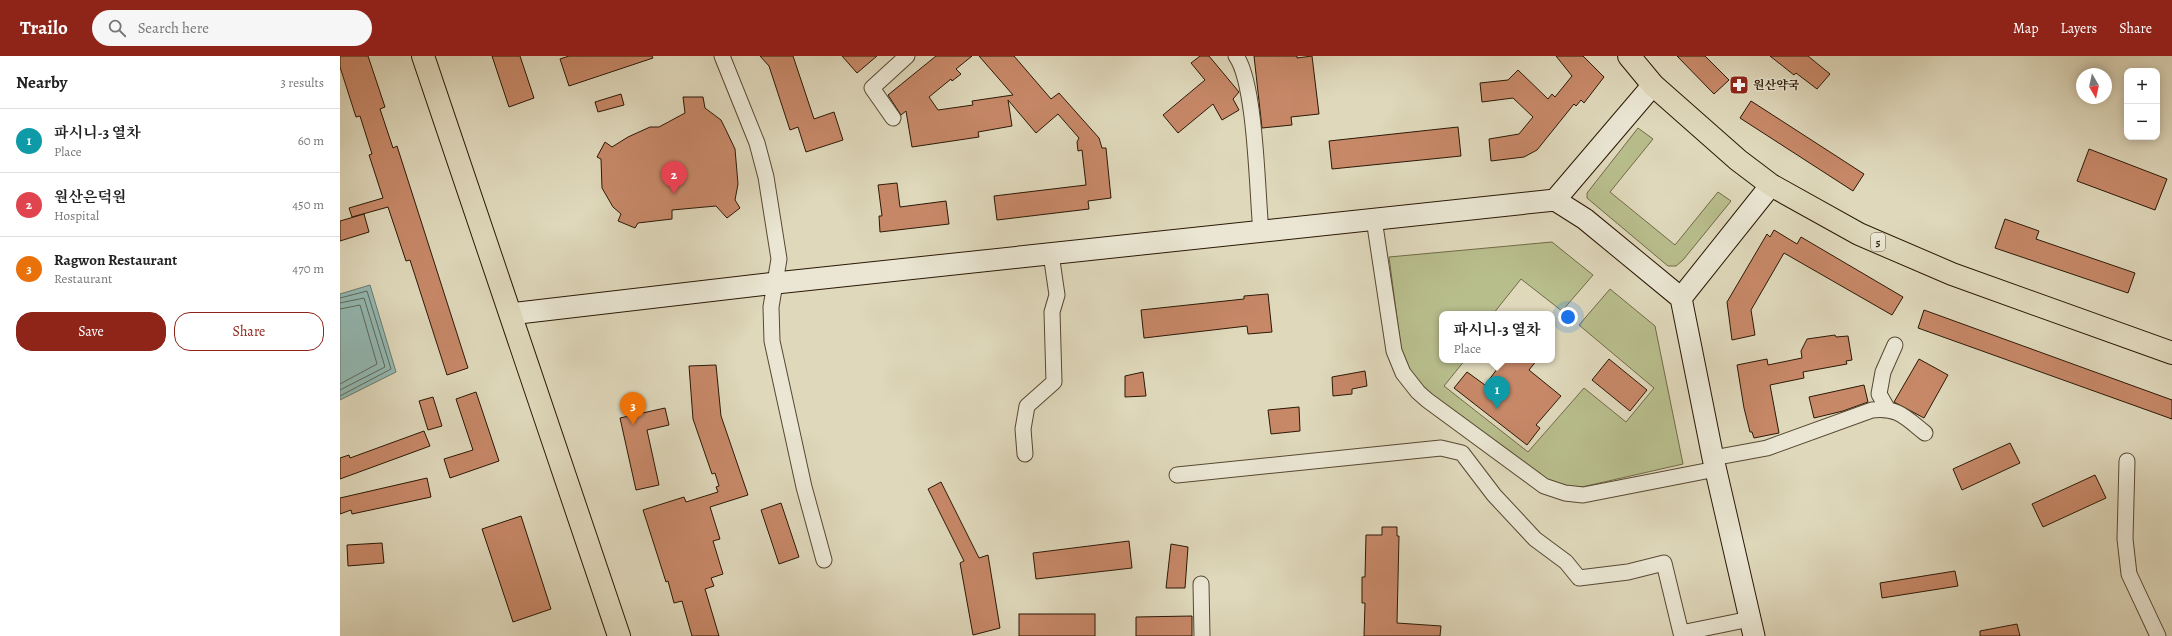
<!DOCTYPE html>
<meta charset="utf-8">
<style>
:root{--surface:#fff;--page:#f6f6f6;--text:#222;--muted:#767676;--line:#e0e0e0;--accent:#8f2418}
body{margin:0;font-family:Alegreya,"Noto Serif KR",serif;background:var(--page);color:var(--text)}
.controls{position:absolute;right:12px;top:12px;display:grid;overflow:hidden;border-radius:8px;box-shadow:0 2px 10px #0003}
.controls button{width:36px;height:36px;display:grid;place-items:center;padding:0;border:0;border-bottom:1px solid var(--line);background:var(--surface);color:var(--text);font:20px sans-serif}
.compass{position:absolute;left:1736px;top:12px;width:36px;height:36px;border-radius:50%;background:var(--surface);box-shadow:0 2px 10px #0003;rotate:171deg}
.you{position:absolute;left:1228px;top:261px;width:14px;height:14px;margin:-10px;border:3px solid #fff;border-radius:50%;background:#1a73e8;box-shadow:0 0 0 6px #1a73e833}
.badge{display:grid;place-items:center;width:26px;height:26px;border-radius:50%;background:var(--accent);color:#fff;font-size:13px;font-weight:700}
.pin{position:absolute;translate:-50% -33px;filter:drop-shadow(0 1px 2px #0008)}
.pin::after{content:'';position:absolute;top:21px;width:14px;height:12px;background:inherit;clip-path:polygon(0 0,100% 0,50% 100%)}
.popup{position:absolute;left:1099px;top:255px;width:116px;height:52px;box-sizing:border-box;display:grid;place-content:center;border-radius:8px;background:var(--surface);filter:drop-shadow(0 1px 3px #0005);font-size:13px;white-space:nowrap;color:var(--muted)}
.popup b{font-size:15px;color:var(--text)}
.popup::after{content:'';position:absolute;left:50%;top:100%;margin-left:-8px;border:8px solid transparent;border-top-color:var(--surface)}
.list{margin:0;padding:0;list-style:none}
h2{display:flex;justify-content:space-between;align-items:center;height:52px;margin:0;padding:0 16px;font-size:17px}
h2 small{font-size:13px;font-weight:400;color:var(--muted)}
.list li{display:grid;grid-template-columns:26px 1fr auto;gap:12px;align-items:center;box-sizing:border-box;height:64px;padding:0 16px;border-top:1px solid var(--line)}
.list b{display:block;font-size:15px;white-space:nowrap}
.list p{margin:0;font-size:13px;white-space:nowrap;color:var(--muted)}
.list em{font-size:13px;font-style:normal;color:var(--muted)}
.actions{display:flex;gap:8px;padding:12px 16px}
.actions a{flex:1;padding:9px 0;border:1px solid var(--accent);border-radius:16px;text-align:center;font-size:14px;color:var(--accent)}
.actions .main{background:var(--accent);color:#fff}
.icon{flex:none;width:22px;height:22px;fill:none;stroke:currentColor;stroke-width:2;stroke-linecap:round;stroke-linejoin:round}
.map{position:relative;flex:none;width:1832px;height:580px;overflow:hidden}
header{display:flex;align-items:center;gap:24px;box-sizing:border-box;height:56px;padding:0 20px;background:var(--accent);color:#fff}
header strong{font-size:19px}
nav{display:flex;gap:22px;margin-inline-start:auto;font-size:14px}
.search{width:280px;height:36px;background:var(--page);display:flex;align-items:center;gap:10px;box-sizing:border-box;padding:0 14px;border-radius:22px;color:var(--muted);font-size:15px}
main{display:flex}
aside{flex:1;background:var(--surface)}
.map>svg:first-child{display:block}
.green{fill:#b8bd8c;stroke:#726a48}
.water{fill:#93b9b3;stroke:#69796d}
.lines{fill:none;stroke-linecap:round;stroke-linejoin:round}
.shore{stroke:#5f685c;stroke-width:1}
.building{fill:#c78868;stroke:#2b1805}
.minor-casing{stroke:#584832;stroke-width:17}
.secondary-casing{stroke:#2b1805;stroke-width:23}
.primary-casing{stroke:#2b1805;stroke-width:24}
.trunk-casing{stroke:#2b1805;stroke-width:24}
.minor{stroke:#eae6d3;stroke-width:15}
.secondary{stroke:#eae6d3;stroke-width:21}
.primary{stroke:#dfd8bb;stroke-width:22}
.trunk{stroke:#dfd8bb;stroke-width:22}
.labels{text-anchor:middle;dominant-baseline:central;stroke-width:3;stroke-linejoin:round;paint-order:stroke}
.shield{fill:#eae6d3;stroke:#645643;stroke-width:1}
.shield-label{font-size:11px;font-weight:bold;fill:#2b1805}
.poi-label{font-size:12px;font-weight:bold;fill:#2b1805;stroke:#eae6d3;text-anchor:start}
</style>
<header>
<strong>Trailo</strong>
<div class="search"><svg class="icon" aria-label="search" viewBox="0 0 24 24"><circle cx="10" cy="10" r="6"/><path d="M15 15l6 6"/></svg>Search here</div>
<nav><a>Map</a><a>Layers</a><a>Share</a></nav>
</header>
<main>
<aside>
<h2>Nearby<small>3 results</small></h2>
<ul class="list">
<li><span class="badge" style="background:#0f9aa8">1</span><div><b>파시니-3 열차</b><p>Place</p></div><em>60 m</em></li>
<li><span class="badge" style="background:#e0444e">2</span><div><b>원산은덕원</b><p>Hospital</p></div><em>450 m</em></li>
<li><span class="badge" style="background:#e8710a">3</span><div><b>Ragwon Restaurant</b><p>Restaurant</p></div><em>470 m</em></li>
</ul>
<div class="actions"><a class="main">Save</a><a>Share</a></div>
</aside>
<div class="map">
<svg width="1832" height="580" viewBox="0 0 1832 580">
<rect width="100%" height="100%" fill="#dfd8bb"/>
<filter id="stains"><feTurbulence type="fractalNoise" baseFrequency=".005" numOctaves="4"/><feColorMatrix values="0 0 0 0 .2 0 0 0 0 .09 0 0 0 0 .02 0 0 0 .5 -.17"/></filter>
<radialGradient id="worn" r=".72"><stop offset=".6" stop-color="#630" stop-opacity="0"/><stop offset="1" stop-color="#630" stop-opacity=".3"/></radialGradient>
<g class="green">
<polygon points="1298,72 1313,83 1270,136 1335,189 1378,136 1391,145 1343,204 1336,210 1328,210 1247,142 1247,137"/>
<polygon points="1212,186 1253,219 1222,255 1181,223 1153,258 1102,258 1102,304 1125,304 1104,330 1188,396 1244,332 1286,366 1314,332 1239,269 1270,233 1315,270 1343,408 1242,431 1228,431 1207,425 1084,334 1067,310 1061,292 1049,201"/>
</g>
<polygon class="water" points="30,229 56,316 0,344 0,238"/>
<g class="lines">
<g class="shore">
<polyline points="0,242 27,235 51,313 0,340"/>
<polyline points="0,247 24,242 45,311 0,334"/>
<polyline points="0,253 20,249 37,308 0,328"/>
</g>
</g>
<g class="building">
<polygon points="0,0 28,0 45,51 40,53 53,92 57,90 128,312 107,319 70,204 66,205 48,151 12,161 9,152 43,142 29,99 32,98 20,60 16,61 0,11"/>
<polygon points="152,0 180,0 194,42 169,51"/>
<polygon points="229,0 312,0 313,2 229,30 220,3"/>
<polygon points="420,0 453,0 474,63 494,56 503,84 466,96 458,71 450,74 429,10"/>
<polygon points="502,0 537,0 517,17"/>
<polygon points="596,0 632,0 616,13 621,18 612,25 611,23 589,41 598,54 633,49 632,45 673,39 639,0 674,0 711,43 719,37 759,82 762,92 766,92 771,142 748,145 749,153 657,164 654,140 746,129 742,94 738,95 737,86 739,82 718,58 696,77 668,44 672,70 638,76 639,81 572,91 566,55 561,59 548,39"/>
<polygon points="860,0 869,0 899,36 893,43 899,54 882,64 873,48 838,77 823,59 865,24 851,7"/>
<polygon points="914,0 957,0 957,2 972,0 979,58 951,61 952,69 922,72"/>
<polygon points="1216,0 1243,0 1264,21 1244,47 1241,44 1236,50 1234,48 1197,94 1184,101 1151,105 1149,83 1179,78 1193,61 1173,42 1142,46 1140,27 1168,24 1178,14 1208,43 1212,38 1215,41 1232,20"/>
<polygon points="1337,0 1365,0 1389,24 1374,38"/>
<polygon points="1430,0 1468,0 1490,18 1477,33 1456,17 1454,19"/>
<polygon points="281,38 284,49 258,56 255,46"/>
<polygon points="343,41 363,41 365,52 381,64 385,72 395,93 398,128 395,144 400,152 387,162 376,150 332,154 332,163 298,167 295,172 278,165 281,158 273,151 262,132 261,103 257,101 265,86 272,91 288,81 310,71 319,71 345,57"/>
<polygon points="1411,45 1524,118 1513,135 1400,62"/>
<polygon points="1118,71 1121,100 992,113 989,85"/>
<polygon points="1749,93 1827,123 1815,154 1737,125"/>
<polygon points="557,127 560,151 606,145 609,168 540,176 539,160 542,160 538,129"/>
<polygon points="24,158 29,176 0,185 0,165"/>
<polygon points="1665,163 1699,175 1696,183 1795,217 1788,237 1655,192"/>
<polygon points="1434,174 1457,188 1461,181 1563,241 1552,259 1444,197 1411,254 1415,279 1392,284 1387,246 1427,178 1430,181"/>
<polygon points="928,238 932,276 908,278 907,270 804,282 801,254 904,243 904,240"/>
<polygon points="1584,254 1832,344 1832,363 1578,272"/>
<polygon points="1495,279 1496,281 1508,280 1512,304 1506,305 1507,308 1463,316 1464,322 1430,329 1439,377 1414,382 1412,376 1410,376 1404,352 1397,309 1427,303 1428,309 1462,302 1461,295 1467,283"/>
<polygon points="1269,303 1307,334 1290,355 1252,324"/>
<polygon points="1579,303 1608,319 1584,362 1554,346"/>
<polygon points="1164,304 1197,304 1189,314 1221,340 1196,369 1200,372 1187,389 1114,332 1127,316 1145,329"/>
<polygon points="376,309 381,360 408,439 370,451 380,483 373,485 383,518 371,522 374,530 365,533 379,580 352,580 342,545 334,547 328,525 326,526 303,454 344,441 346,446 378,436 376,431 379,430 375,417 372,418 353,363 349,310"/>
<polygon points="1025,315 1027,330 1012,333 1012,338 993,340 992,321"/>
<polygon points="803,316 806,340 785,341 785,320"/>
<polygon points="1524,329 1528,346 1503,355 1474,362 1469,341"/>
<polygon points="136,336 159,405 110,422 104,403 133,394 116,343"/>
<polygon points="93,341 102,370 88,374 79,345"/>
<polygon points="959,351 960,375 931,378 928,354"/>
<polygon points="325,352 329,369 307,374 319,429 296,434 280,362"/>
<polygon points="84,375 90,390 0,423 0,402 9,399 10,402"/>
<polygon points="1670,387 1680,407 1622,434 1613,413"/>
<polygon points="1755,419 1766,442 1703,471 1692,448"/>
<polygon points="87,422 91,441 12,458 11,454 0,458 0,442"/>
<polygon points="601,426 639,502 648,499 660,572 633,579 620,507 624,505 588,433"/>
<polygon points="441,447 459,501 439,508 421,454"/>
<polygon points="181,460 211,553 173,566 142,473"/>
<polygon points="1042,471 1057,471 1057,480 1059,480 1057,567 1101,570 1100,580 1024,580 1025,547 1022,547 1022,521 1025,521 1026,479 1042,479"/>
<polygon points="789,485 792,512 696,523 693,497"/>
<polygon points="42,487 44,507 8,510 7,489"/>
<polygon points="831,488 848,491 845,532 826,532"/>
<polygon points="1615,515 1618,530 1542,542 1540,527"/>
<rect x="679" y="558" width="76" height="22"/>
<polygon points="852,560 852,580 796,580 796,561"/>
<polygon points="1677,568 1680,580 1640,580 1640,575"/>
</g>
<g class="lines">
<g class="minor-casing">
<g id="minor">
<polyline points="382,0 417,87 426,121 439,203 431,251 432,285 464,431 484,504"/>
<path d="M896,0C916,28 917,136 921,176"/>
<polyline points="553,62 532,32 567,0"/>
<polyline points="1034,163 1054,295 1063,317 1078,336 1087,344 1204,430 1225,437 1243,439 1376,413"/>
<polyline points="1547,352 1539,338 1543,316 1555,289"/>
<polyline points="685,398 683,373 687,350 714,326 712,256 717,239 711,198"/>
<path d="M1373,402L1427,392L1532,354C1558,351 1565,361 1585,377"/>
<polyline points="1787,405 1785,483 1789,518 1818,580"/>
<polyline points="837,419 1101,392 1122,397 1154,439 1195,483 1226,506 1239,522 1288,516 1324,507 1341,577 1410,563"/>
<polyline points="861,528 862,580"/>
</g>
</g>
<g class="secondary-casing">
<g id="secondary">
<polyline points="1215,144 1313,29"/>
<polyline points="1341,242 1431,129"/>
<polyline points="170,258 436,227 1215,144 1245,163 1341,242 1373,402 1414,580"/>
</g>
</g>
<g class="primary-casing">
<polyline id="primary" points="83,0 279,580"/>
</g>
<g class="trunk-casing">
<polyline id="trunk" points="1289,0 1313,29 1398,104 1431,129 1519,178 1612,218 1832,297"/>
</g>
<use href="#minor" class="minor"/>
<use href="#secondary" class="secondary"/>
<use href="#primary" class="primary"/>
<use href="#trunk" class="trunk"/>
</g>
<defs>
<g id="pharmacy-square" transform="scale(1)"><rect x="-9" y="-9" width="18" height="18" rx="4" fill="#8f2418" stroke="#eae6d3"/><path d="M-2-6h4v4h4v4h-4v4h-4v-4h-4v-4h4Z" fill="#fff"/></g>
</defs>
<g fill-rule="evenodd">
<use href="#pharmacy-square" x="1399" y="29"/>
</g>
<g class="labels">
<rect class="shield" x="1531" y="177" width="14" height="18" rx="3"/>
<g class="shield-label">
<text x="1538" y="186">5</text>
</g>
<g class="poi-label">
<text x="1413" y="29">원산약국</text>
</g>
</g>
<rect width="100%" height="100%" filter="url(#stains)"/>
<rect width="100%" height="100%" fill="url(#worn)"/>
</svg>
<div class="controls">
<button>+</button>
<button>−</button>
</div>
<svg class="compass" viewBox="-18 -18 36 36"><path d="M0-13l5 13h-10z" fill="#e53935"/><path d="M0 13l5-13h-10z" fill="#767676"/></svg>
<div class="you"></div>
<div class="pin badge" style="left:1157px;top:353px;background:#0f9aa8">1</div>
<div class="popup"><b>파시니-3 열차</b>Place</div>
<div class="pin badge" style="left:334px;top:138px;background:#e0444e">2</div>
<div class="pin badge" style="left:293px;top:369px;background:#e8710a">3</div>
</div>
</main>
